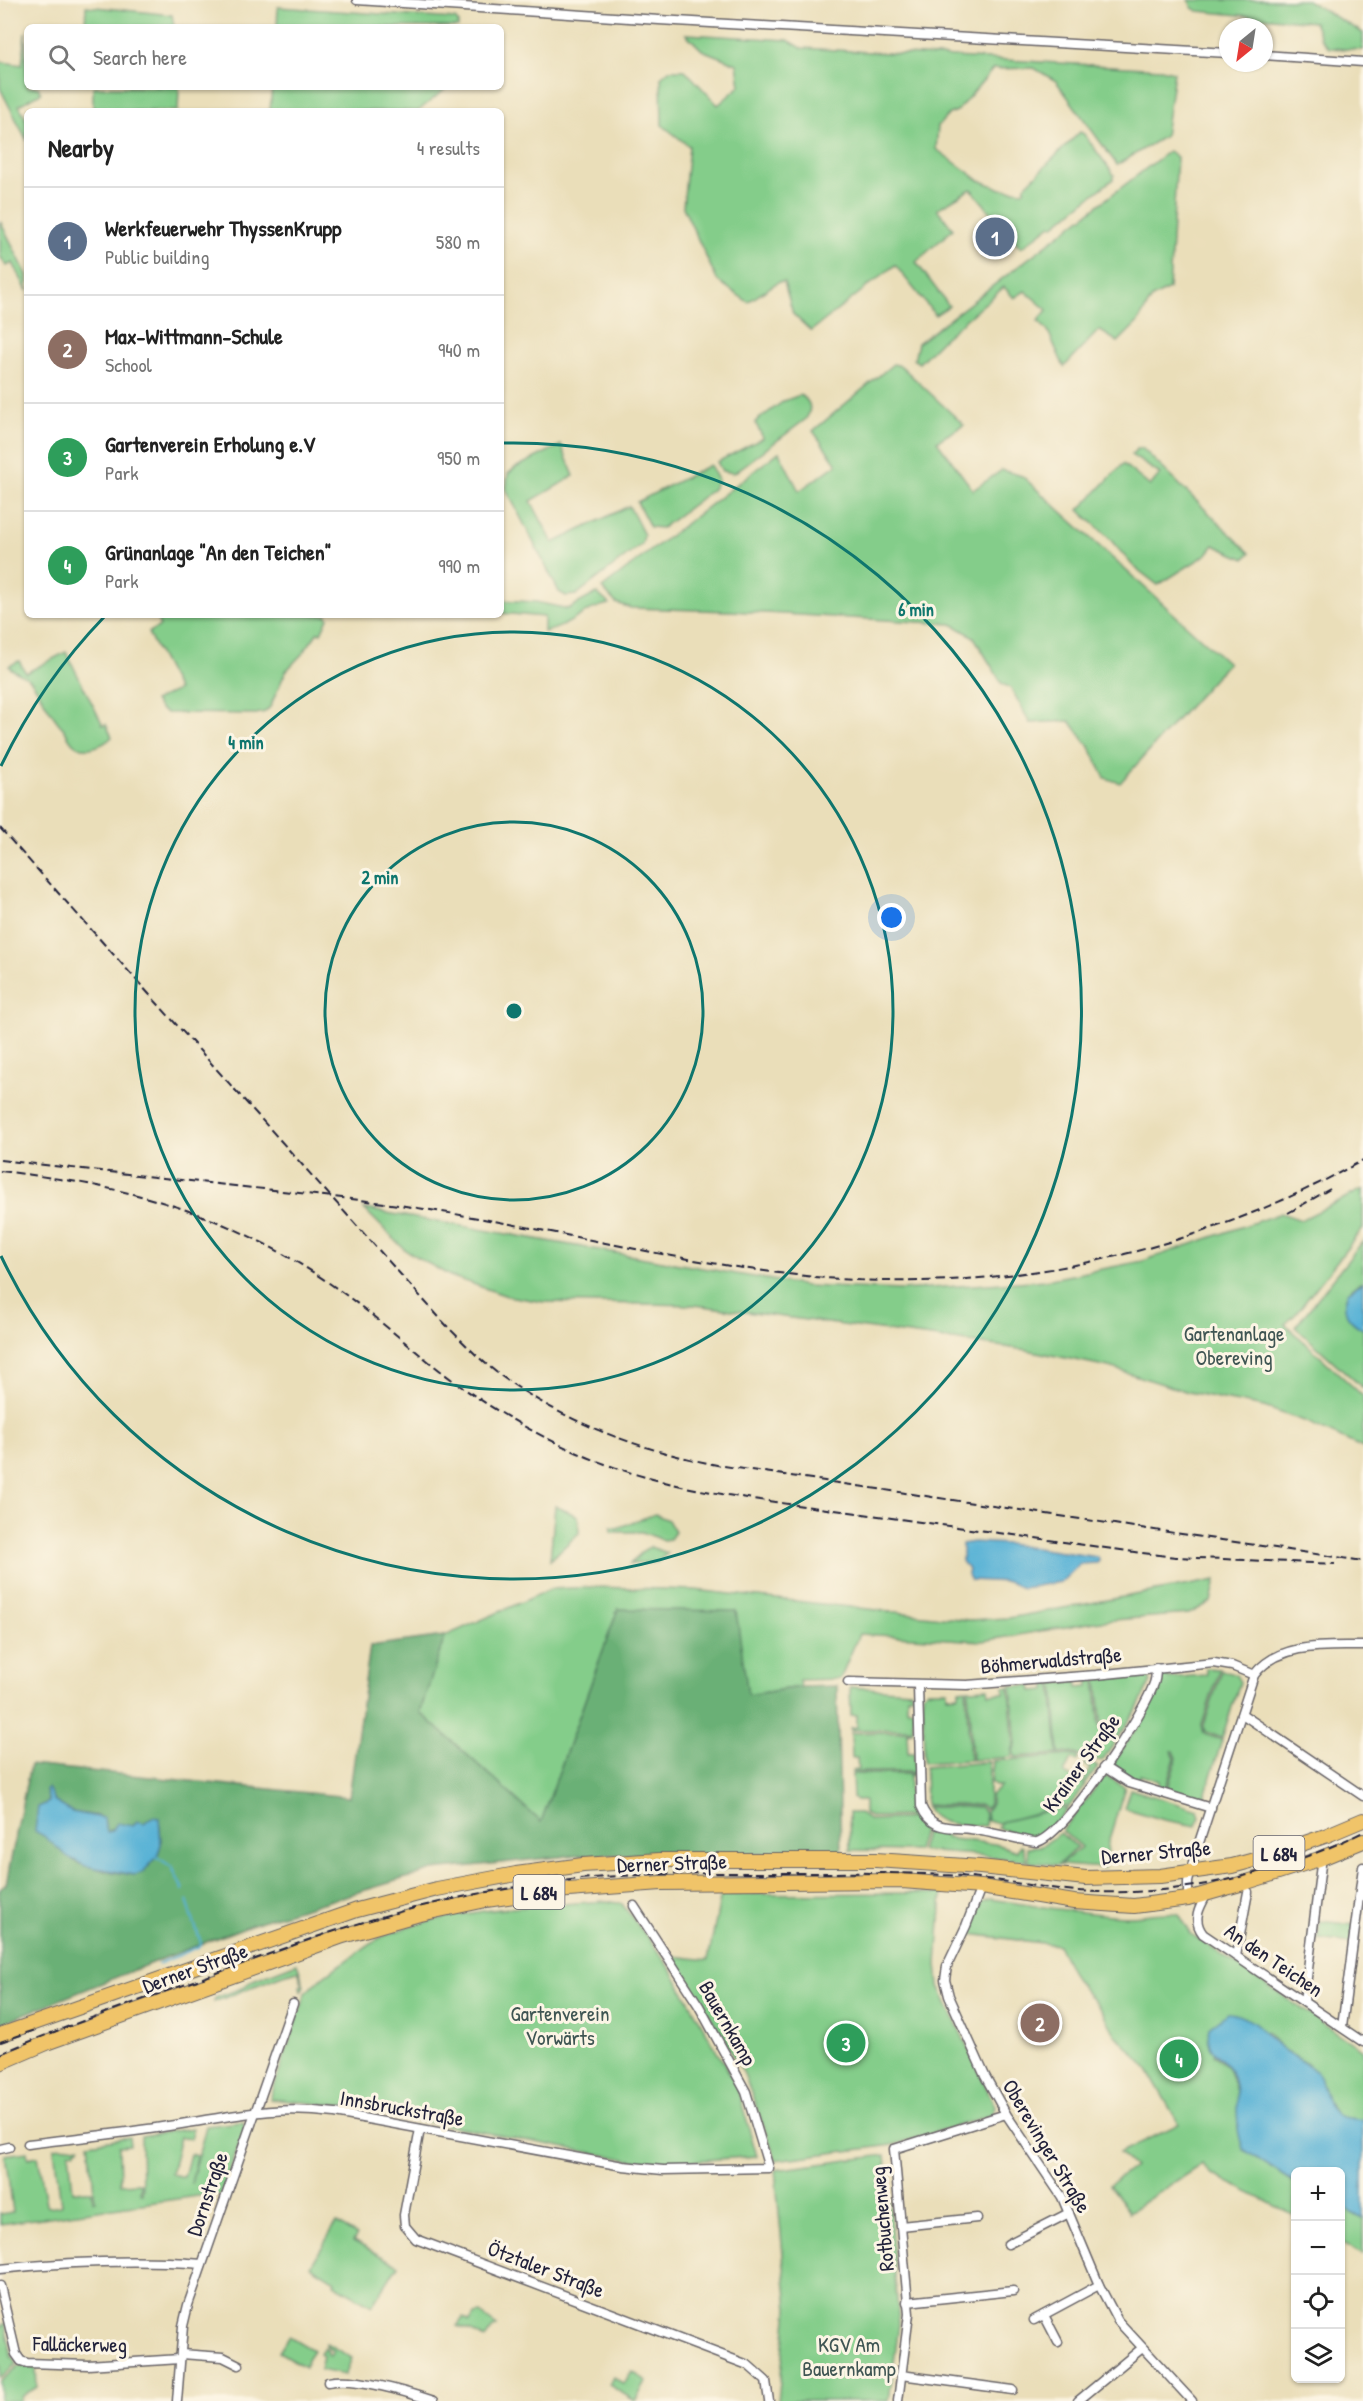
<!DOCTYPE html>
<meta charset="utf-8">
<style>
:root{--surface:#fff;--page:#f6f6f6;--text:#222;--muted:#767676;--line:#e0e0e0;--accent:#111827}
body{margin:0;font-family:"Patrick Hand",sans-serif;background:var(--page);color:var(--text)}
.controls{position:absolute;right:18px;bottom:18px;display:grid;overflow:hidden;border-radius:9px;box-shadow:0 2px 4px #0004}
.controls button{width:54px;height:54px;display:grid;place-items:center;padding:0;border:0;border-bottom:2px solid var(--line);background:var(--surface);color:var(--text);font:30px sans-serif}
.compass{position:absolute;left:1219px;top:18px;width:54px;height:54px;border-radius:50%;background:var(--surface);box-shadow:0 2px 4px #0004;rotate:210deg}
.you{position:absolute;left:892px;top:918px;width:21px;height:21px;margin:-15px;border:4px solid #fff;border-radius:50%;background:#1a73e8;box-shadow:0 0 0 9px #1a73e833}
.badge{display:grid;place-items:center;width:39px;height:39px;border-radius:50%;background:var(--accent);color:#fff;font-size:20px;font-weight:700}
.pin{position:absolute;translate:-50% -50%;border:3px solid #fff;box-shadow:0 2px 6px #0006}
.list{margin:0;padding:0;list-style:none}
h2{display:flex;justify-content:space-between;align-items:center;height:78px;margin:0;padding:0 24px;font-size:26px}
h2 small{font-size:20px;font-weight:400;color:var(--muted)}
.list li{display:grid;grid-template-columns:39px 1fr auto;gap:18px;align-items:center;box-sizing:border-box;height:108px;padding:0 24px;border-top:2px solid var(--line)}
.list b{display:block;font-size:22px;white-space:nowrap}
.list p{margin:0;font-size:20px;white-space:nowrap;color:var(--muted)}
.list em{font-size:20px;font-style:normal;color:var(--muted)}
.icon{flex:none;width:33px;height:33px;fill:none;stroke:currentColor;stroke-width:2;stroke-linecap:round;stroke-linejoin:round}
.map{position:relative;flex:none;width:1363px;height:2401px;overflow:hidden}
.search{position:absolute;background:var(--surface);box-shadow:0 2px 4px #0004;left:24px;top:24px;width:480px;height:66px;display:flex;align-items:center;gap:15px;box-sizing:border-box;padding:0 21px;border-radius:9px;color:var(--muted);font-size:22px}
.panel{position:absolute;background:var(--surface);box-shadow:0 2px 4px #0004;left:24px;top:108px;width:480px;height:510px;border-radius:9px}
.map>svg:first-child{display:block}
.green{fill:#84cd8a;stroke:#537862;stroke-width:1.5}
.forest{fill:#6bb076;stroke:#466958;stroke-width:1.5;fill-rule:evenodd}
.water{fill:#59b2d6;stroke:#3e6a88;stroke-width:1.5}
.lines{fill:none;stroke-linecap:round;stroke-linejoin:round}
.stream{stroke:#59b2d6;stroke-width:2}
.street-casing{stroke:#686467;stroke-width:11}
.primary-casing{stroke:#686467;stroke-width:16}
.street{stroke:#fff;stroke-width:8}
.primary{stroke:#f0c469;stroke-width:14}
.rail{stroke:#22223b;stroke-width:2;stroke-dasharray:9 4.5;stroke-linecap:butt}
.ring{fill:none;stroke:#0f766e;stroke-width:3}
.labels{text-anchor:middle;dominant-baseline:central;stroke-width:6;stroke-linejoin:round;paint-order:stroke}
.shield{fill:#fcf5e5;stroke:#63616e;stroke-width:1.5}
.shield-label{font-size:20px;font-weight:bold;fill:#22223b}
.park-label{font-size:21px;fill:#3f5553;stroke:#fcf5e5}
.street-label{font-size:21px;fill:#22223b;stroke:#fcf5e5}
.centre{fill:#0f766e;stroke:#fcf5e5;stroke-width:3}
.ring-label{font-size:18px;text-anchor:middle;font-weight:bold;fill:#0f766e;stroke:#fcf5e5;stroke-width:6;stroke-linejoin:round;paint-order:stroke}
</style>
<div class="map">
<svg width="1363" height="2401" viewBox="0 0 1363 2401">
<rect width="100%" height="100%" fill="#fcf5e5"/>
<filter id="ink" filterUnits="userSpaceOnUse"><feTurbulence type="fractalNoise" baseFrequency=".0167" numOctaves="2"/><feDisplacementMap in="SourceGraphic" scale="12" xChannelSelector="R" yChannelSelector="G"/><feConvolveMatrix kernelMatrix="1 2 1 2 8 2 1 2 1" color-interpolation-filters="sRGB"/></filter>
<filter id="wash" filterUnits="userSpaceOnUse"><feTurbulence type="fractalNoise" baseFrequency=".008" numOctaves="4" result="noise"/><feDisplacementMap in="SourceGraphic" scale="24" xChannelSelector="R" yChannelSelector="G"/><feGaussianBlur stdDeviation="1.35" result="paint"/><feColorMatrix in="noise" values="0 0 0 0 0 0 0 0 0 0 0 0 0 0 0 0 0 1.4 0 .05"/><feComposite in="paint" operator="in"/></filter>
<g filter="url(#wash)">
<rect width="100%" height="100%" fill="#eadeb9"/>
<g class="green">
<polygon points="1189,0 1307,0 1363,33 1363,50 1329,48 1321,39 1314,22 1198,11 1192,8"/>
<polygon points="86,6 172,15 174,27 85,27"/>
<polygon points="278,7 455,19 458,22 458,27 277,27"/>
<polygon points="25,32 27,87 38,87 41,93 19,105 27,121 27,141 0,88 0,58 2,62 22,65"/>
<polygon points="686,34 788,40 802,48 1161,69 1174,72 1165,136 1117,165 1056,81 1034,68 993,69 957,111 949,114 938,126 936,149 979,180 1001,189 1024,191 1025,186 1080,132 1084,134 1114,175 1113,179 1053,226 1051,225 1021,248 971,189 937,209 953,229 916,262 949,306 935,315 895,265 811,331 793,314 784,282 778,282 748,302 717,280 683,207 689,146 662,125 661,77 669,70 685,70 718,105 740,86 737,64 702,50"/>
<polygon points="93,87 179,87 178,111 105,111 93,108"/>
<polygon points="272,87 448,87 418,111 270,111"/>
<polygon points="1169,151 1177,157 1169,289 1152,298 1138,322 1118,342 1099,330 1064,367 1048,331 1038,321 1047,310 1025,291 1014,298 1004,287 943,339 919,363 914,360 918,343"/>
<polygon points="0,221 27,275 27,291 13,263 6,266 0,256"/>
<polygon points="893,364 901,366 964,425 937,441 973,490 1002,470 1022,476 1228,663 1120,783 1105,778 1090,748 1070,721 1030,723 1011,688 1002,684 974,637 952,624 731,611 631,608 616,603 602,588 779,452 799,491 837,464 813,431"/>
<path d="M800,395C811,401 812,409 806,419L734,473L722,471L717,462L763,438L755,422L784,401Z"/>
<polygon points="561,445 574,476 531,501 553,543 629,506 644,535 642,544 576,595 566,596 559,592 506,489 508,474 515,468"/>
<polygon points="1138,448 1143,449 1250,553 1245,559 1214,545 1206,555 1158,585 1133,566 1109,538 1079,510 1123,464 1150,486 1160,474 1131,455"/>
<polygon points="710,465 718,480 713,489 662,528 650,527 637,502"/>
<path d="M597,593L609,604C584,608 570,627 544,632V617L501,613V600L536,602L568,609Z"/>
<polygon points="155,615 327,615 328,618 321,633 318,632 303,653 286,671 270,707 265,712 256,714 167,713 160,709 154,701 178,690 148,633 160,626"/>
<path d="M66,652L103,725L106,724L112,737C103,746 85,753 74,744C69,740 67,733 63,728C50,715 43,697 32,682C26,674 14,674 9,666L19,661L26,673Z"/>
<polygon points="1363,1189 1363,1228 1294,1316 1285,1324 1363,1396 1363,1448 1307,1422 1264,1407 1188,1392 1109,1367 1027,1350 695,1305 544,1302 507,1296 450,1276 405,1250 364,1209 806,1286 901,1290 1046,1280 1143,1261 1281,1213 1301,1220"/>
<path d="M1363,1241V1282C1337,1291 1341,1318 1363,1329V1388L1295,1327Z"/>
<polygon points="555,1506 578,1516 579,1533 550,1560"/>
<polygon points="655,1514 668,1520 675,1532 670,1539 663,1540 642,1532 611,1532 611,1527 617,1528"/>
<polygon points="650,1547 668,1553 657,1562 630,1564 644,1550"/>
<polygon points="1216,1580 1211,1602 1189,1614 1101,1621 983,1641 859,1634 840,1679 799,1680 800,1687 747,1695 618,1609 541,1822 420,1712 445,1636 551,1589 595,1587 695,1590 969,1620 1009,1618"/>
<polygon points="1206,1668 1220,1669 1202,1725 1204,1734 1222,1740 1204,1799 1199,1800 1167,1790 1177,1758 1174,1751 1172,1751 1175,1758 1165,1790 1158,1787 1159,1781 1140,1775 1138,1781 1115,1768 1114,1762 1147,1712 1164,1674 1167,1672 1168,1678 1206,1675"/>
<polygon points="1222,1670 1236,1675 1240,1682 1222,1738 1205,1732 1204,1725"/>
<polygon points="1147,1675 1151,1681 1136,1711 1115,1742 1102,1728 1097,1679"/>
<polygon points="1095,1679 1100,1729 1114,1744 1102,1761 1070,1753 1059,1754 1054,1683 1077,1681 1078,1687 1089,1686 1089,1680"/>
<polygon points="1046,1683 1052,1683 1058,1754 1015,1757 1013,1751 1016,1745 1011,1686 1031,1685 1032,1691 1046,1690"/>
<polygon points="850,1687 911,1691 912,1696 907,1696 907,1709 913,1709 913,1729 851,1730 851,1728 857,1727 857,1715 851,1715"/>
<polygon points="1004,1687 1009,1687 1014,1745 1012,1751 1012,1757 972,1760 968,1689 988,1688 989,1694 1004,1693"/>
<polygon points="966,1689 970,1760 924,1763 923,1693 927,1690 947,1690 947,1696 959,1695 959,1690"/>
<polygon points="913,1731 907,1733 908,1753 914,1753 915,1772 852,1772 852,1770 858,1769 857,1758 852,1758 851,1733"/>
<polygon points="1070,1755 1078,1757 1077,1762 1071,1759 1064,1774 1083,1783 1090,1768 1084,1765 1087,1761 1098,1767 1069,1807 1061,1806 999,1823 987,1821 986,1811 991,1804 991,1795 1001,1786 995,1786 991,1783 993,1761"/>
<polygon points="989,1762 989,1804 985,1809 981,1805 926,1805 925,1767"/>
<polygon points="852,1774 915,1774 909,1776 909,1796 915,1796 919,1816 870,1817 864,1813 864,1801 856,1801 853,1798"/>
<polygon points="1107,1776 1125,1787 1107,1846 1108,1852 1103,1856 1104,1868 1060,1865 1081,1847 1062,1831 1102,1779"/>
<polygon points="1130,1789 1198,1810 1200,1817 1196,1826 1164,1820 1124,1808"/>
<path d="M926,1807H980C986,1811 986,1819 985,1826C964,1824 936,1828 926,1807Z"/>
<path d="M1060,1808L1068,1809C1038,1845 1038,1838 997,1828L1001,1822Z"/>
<polygon points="849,1813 860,1813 869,1820 920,1818 925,1824 917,1851 850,1850"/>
<polygon points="927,1826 934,1831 945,1832 945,1838 995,1844 1017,1851 1020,1845 1022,1846 1027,1861 977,1855 920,1851"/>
<polygon points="1060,1833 1077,1847 1058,1865 1029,1862 1027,1847 1042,1846"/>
<polygon points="942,1893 937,1964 939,1986 995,2106 992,2115 893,2145 776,2160 744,2074 717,2027 672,1956 708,1960 721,1894"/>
<path d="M990,1899C1034,1906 1079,1913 1124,1916C1142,1917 1161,1910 1179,1914L1191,1934L1363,2050V2120L1340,2117L1335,2113L1324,2097L1321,2080L1308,2064L1282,2049L1267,2032L1214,2054L1228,2068L1238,2097V2128L1257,2158L1295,2183V2216L1210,2173L1202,2164L1129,2212L1109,2185L1134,2167L1119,2153L1179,2124L1146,2067L1115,2034L1103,2012L1075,1979L1058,1945L970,1934L982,1902Z"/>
<path d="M607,1901L622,1904L671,1969L737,2087L757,2156L679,2162L636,2161L343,2106L270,2099L306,1993C317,1979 331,1971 346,1961C358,1953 370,1942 384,1936C451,1908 535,1906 607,1901Z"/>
<polygon points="1320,1921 1354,1925 1352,1943 1318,1939"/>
<polygon points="297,1963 304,1986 301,1991 300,1985 303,1985 298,1971 280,1976 214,2002 215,1998 242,1988 253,1980"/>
<polygon points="241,2122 243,2122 245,2128 221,2195 212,2194 0,2224 0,2212 1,2214 13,2212 5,2155 27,2152 28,2158 38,2156 46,2205 49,2207 61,2205 54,2148 80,2145 80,2147 76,2148 76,2151 69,2152 73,2191 92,2191 93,2201 95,2201 89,2143 129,2137 130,2145 119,2146 120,2184 140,2183 140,2193 142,2194 141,2136 193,2128 190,2139 180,2137 171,2174 184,2177 190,2154 197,2156 191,2184 206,2126"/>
<polygon points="885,2155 899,2324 889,2401 778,2401 788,2309 775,2170"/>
<polygon points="1341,2207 1363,2219 1363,2255 1341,2242"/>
<polygon points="336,2223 357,2235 353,2241 398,2265 372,2306 334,2284 335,2281 311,2266"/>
<polygon points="480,2314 497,2326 492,2329 485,2339 472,2331 457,2326 463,2318 470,2322 474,2315"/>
<polygon points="5,2323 12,2356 17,2364 0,2378 0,2326"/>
<polygon points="289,2336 313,2350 307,2359 305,2367 279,2352"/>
<polygon points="326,2343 352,2358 345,2375 320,2370 323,2356 320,2354 324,2348 328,2351 327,2354 330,2356 333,2351 325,2346"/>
<polygon points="19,2366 36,2368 37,2387 21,2397 21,2401 0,2401 0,2382"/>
<polygon points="632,2372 647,2381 635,2401 609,2385 613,2377 624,2384"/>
</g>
<path class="forest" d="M618,1609L736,1611L748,1695L800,1687L837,1686L841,1854L577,1855L433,1870L261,1921L154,1962L0,2024V1889L6,1884L30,1765L349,1797L370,1646L445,1636L420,1712L541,1822ZM48,1788L55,1802L72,1812L98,1816L105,1822L104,1827L107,1832L113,1829L133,1826L136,1822L144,1823L150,1818L160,1827L161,1844L157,1857L143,1872L135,1875L106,1871L77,1863L44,1835L39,1806L49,1802L46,1790Z"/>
<g class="water">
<path d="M1363,1282V1329C1346,1320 1341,1310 1348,1292Z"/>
<polygon points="974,1542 1008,1544 1097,1557 1099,1561 1097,1563 1080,1564 1061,1582 1022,1588 1009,1582 971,1580 967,1574 968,1570 962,1561 962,1544"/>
<polygon points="48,1788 55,1802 72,1812 103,1818 107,1832 112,1831 117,1823 133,1826 137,1821 144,1823 152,1817 159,1818 161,1844 157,1857 143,1872 135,1875 85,1866 68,1857 44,1836 35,1831 38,1807 49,1802 46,1790"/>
<path d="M1228,2013C1253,2015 1263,2033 1281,2048C1294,2059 1313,2063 1321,2080C1326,2092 1325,2104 1336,2114C1342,2119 1355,2118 1363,2120V2219L1341,2207L1340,2172H1296L1295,2183L1243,2149C1241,2142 1238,2134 1238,2126C1236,2107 1239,2084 1228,2067C1217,2051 1205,2051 1209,2028Z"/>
</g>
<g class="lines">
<g class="stream">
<polyline points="157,1857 172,1867 183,1890"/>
<polyline points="158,1964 198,1947 201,1943 187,1901"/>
</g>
</g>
</g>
<g filter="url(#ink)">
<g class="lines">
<g class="street-casing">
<g id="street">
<polyline points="357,0 659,20 1228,53"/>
<polyline points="1264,55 1363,62"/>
<polyline points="848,1682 967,1685 1096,1675 1214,1663 1232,1666 1254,1675"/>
<path d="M918,1685L921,1806C931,1830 947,1827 970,1829C982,1830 1033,1843 1037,1842C1066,1834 1142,1716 1153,1686C1156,1680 1156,1674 1156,1668"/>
<polyline points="1242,1714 1363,1796"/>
<polyline points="1104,1767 1129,1783 1211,1808"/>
<polyline points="981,1887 966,1926 947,1966 945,1980 949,1996 985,2076 1006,2114 1062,2197 1099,2285 1118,2321 1192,2401"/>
<path d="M1207,1894C1199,1908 1192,1920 1203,1934L1363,2042"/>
<path d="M1188,1899V1882L1194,1858L1254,1675C1279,1642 1327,1646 1363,1646"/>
<polyline points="1236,1956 1248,1892"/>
<polyline points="1304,2001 1321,1865"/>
<polyline points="1342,2027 1363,1867"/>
<polyline points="420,2129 404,2215 405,2226 416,2239 748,2365 766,2381 769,2401"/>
<path d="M28,2144C77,2138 126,2133 175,2125C234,2116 273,2105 335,2113L623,2166L663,2170L769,2168L746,2092L699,2006L634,1906"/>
<polyline points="0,2149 9,2147"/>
<polyline points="901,2226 977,2218"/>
<polyline points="1008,2244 1069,2213"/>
<path d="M0,2269C67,2262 134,2259 202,2264"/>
<polyline points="0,2286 16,2354 21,2361 27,2363 88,2365 180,2359"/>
<polyline points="907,2302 1013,2291"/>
<polyline points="1044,2315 1058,2342"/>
<polyline points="1034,2320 1099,2285"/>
<polyline points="181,2354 223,2357 239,2365"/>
<polyline points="901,2375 1013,2390"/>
<path d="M328,2382C355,2376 407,2392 434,2401"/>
<polyline points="177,2401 183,2326 188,2305 293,2004"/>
<polyline points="898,2401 909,2314 894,2149 1006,2114"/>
<polyline points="1078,2401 1141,2349"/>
</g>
</g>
<g class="primary-casing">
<g id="primary">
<polyline points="0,2035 357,1910 437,1889 516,1874 583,1865 660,1860 876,1860 980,1867 1086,1878 1160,1876 1232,1866 1258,1859 1325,1836 1363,1820"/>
<polyline points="0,2063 49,2042 343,1936 416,1915 486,1900 542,1892 661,1883 902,1881 981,1887 1074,1902 1134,1906 1188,1899 1247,1882 1319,1859 1363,1841"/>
</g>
</g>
<use href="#street" class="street"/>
<use href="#primary" class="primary"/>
<g class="rail">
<path d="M0,828L446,1325C462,1341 478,1358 496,1372C562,1422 637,1449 717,1465L1363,1561"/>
<path d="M0,1160C100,1171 200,1182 299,1193C341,1198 383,1202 424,1209C549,1228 671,1261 796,1275C993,1298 1191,1256 1363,1160"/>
<path d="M0,1171C124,1185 225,1211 329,1283C373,1313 412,1350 455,1382C493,1410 535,1434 578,1453C661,1490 753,1499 842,1511C942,1525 1042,1539 1142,1553L1176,1557L1335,1564"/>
<polyline points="1288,1213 1330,1189"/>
<polyline points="0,2042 35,2030"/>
<path d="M0,2054C69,2024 140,2001 211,1975C262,1957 312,1937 364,1922C447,1897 533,1881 620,1876C678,1872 737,1873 796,1873C845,1873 895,1872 944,1875C988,1877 1032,1887 1077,1891C1175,1898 1274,1876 1363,1832"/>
</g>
</g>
</g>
<g class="ring">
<circle cx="514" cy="1011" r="189"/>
<circle cx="514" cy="1011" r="379"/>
<path d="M1 766A568 568 0 0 1 105 616M504 443A568 568 0 1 1 1 1256"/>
</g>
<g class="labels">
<g class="shield">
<rect x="1253.5" y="1836" width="51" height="34" rx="4.5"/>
<rect x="513.5" y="1875" width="51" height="34" rx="4.5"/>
</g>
<g class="shield-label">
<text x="1279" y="1853">L 684</text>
<text x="539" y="1892">L 684</text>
</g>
<g class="park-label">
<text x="1234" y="1333">Gartenanlage<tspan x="1234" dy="24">Obereving</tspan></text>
<text x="560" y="2013">Gartenverein<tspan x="560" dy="24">Vorwärts</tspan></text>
<text x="849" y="2344">KGV Am<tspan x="849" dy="24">Bauernkamp</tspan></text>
</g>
<g class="street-label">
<text transform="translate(1051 1660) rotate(-5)">Böhmerwaldstraße</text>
<text transform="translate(1081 1763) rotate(-54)">Krainer Straße</text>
<text transform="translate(1156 1852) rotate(-5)">Derner Straße</text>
<text transform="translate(672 1863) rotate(-2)">Derner Straße</text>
<text transform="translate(1274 1960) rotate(34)">An den Teichen</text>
<text transform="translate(195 1968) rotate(-20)">Derner Straße</text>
<text transform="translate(728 2023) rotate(60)">Bauernkamp</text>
<text transform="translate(402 2108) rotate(10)">Innsbruckstraße</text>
<text transform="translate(1047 2146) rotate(59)">Oberevinger Straße</text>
<text transform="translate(207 2194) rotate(-71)">Dornstraße</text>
<text transform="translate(882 2219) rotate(-95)">Rotbuchenweg</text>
<text transform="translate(546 2269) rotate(21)">Ötztaler Straße</text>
<text transform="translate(80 2344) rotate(1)">Falläckerweg</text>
</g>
</g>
<circle cx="514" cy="1011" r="9" class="centre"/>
<g class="ring-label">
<text x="916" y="616">6 min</text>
<text x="246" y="749">4 min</text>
<text x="380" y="884">2 min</text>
</g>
</svg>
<div class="controls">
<button>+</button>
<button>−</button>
<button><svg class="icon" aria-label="locate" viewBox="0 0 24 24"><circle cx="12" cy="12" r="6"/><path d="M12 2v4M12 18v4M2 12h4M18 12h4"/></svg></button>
<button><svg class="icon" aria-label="layers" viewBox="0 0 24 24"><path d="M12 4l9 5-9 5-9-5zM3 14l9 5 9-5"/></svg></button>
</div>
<svg class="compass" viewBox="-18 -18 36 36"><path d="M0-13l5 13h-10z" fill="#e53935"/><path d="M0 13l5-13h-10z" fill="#767676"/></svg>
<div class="you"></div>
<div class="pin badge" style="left:995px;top:237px;background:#5c6f8a">1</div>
<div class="pin badge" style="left:1040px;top:2023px;background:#8d6e63">2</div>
<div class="pin badge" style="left:846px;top:2043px;background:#2e9e5b">3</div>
<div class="pin badge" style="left:1179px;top:2059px;background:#2e9e5b">4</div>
<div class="search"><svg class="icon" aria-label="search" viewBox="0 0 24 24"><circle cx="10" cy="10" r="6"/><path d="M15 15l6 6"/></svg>Search here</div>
<section class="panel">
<h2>Nearby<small>4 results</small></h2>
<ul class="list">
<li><span class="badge" style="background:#5c6f8a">1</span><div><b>Werkfeuerwehr ThyssenKrupp</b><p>Public building</p></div><em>580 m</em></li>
<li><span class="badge" style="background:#8d6e63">2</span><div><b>Max-Wittmann-Schule</b><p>School</p></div><em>940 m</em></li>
<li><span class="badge" style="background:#2e9e5b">3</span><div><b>Gartenverein Erholung e.V</b><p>Park</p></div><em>950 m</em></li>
<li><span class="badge" style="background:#2e9e5b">4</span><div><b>Grünanlage &quot;An den Teichen&quot;</b><p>Park</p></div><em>990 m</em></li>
</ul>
</section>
</div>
